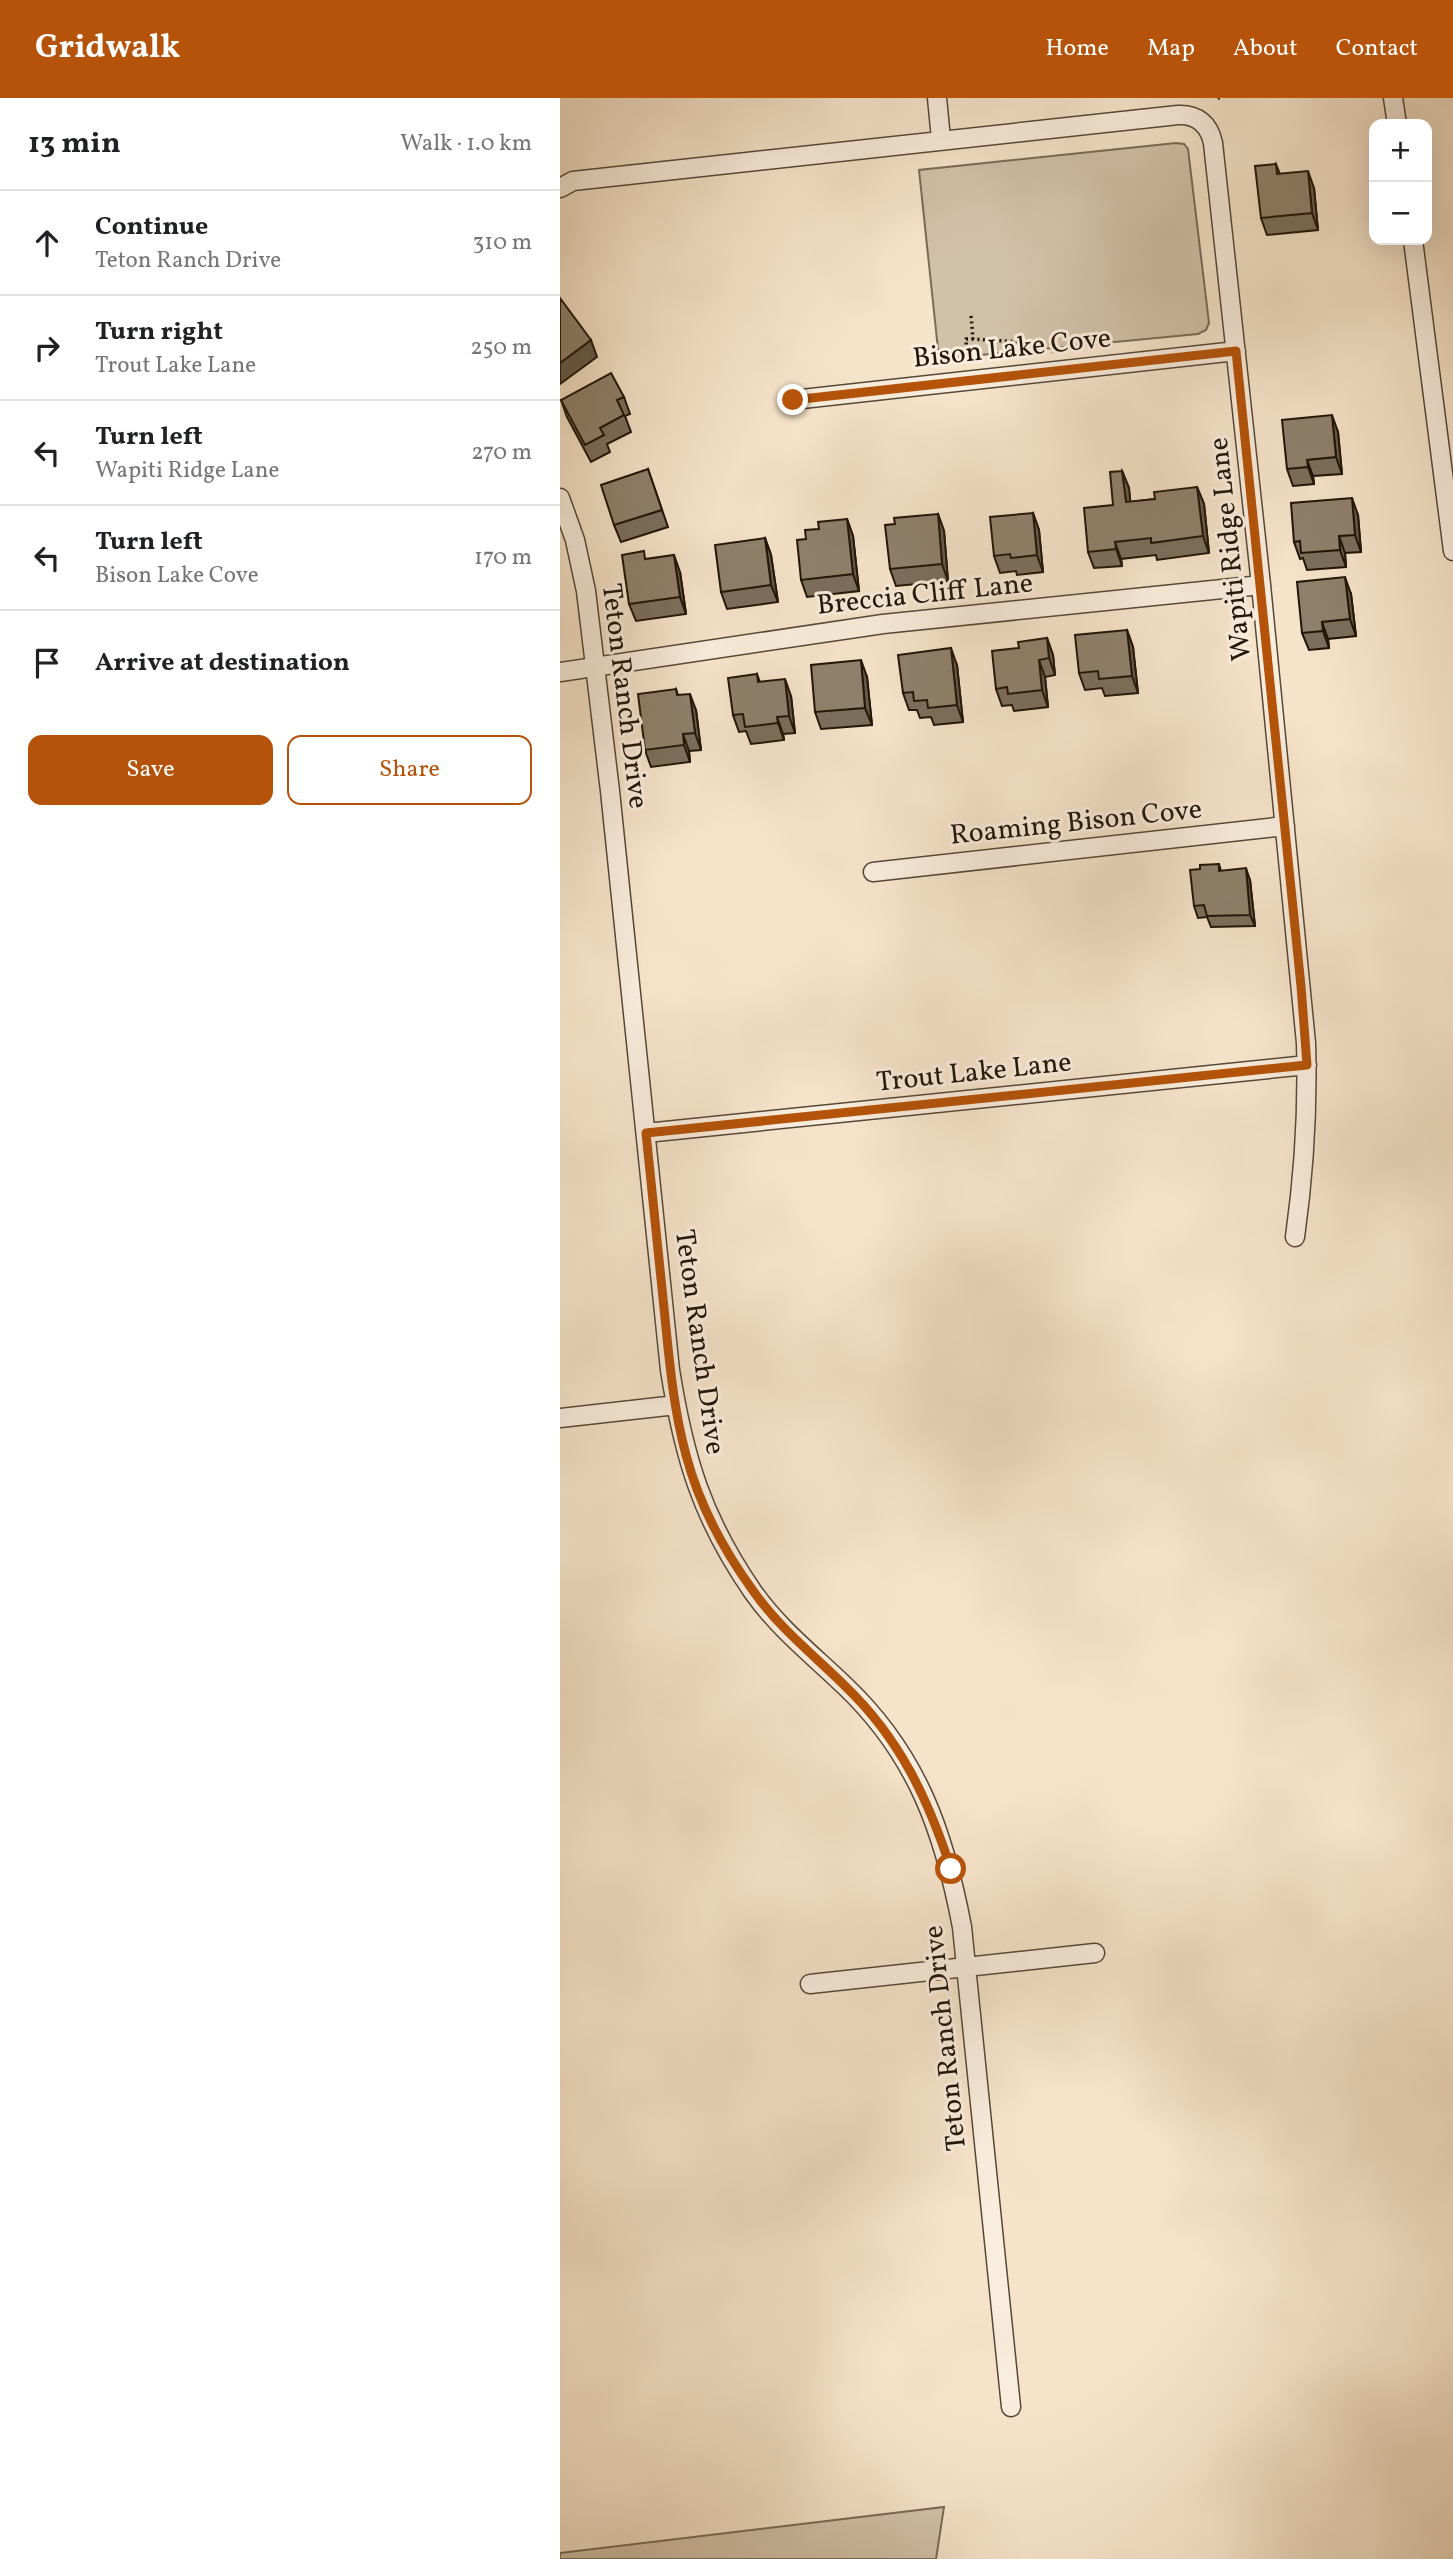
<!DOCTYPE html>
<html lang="en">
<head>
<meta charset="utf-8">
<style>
  :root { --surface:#fff; --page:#f2f2f2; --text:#202124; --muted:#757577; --line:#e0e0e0; --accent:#b45309 }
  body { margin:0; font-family:Vollkorn,serif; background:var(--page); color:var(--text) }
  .controls { position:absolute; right:21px; top:21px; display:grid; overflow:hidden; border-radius:14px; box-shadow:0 7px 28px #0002 }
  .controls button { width:63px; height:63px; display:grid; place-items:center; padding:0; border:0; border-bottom:2px solid var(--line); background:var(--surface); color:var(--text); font:35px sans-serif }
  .stop { position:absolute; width:21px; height:21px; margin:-16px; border:5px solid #b45309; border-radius:50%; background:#fff }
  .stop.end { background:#b45309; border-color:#fff; box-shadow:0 2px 7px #0008 }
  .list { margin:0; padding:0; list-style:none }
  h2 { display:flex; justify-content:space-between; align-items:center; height:91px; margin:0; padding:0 28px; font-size:30px }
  h2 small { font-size:23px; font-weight:400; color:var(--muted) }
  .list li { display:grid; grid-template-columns:46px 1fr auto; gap:21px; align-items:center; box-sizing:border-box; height:105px; padding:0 28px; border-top:2px solid var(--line) }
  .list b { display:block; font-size:26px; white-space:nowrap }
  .list p { margin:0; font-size:23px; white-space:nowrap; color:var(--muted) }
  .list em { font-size:23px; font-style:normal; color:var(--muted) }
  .actions { display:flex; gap:14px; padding:21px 28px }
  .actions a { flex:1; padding:16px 0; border:2px solid var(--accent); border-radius:14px; text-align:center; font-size:24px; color:var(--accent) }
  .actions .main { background:var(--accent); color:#fff }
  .icon { flex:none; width:38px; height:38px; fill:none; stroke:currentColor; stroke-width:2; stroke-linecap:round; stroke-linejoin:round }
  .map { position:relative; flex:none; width:893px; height:2461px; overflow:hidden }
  header { display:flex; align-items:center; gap:42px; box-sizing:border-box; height:98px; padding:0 35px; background:var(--accent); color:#fff }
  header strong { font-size:33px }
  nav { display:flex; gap:38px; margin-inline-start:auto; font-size:24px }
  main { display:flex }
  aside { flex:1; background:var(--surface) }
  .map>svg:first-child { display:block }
  .green { fill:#d2c1a9; stroke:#796b58; stroke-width:2 }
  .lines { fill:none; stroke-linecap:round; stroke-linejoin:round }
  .minor-casing { stroke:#564938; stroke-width:21 }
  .path { stroke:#201507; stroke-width:3.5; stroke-dasharray:2 3.5; stroke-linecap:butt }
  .minor { stroke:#f9eddd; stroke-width:18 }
  .wall { fill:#7b6f5d; stroke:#201507; stroke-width:2 }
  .shaded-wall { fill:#645a4c; stroke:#201507; stroke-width:2 }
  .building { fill:#8f816c; stroke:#201507; stroke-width:2 }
  .route { stroke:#b45309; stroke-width:9 }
  .labels { text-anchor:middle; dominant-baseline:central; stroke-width:6; stroke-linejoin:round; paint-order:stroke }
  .street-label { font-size:28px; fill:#201507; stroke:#f9eddd }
</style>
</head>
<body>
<header>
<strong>Gridwalk</strong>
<nav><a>Home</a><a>Map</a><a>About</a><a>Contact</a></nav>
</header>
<main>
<aside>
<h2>13 min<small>Walk · 1.0 km</small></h2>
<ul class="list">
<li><svg class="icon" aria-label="ahead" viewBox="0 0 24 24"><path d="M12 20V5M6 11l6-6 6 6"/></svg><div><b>Continue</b><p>Teton Ranch Drive</p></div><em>310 m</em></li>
<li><svg class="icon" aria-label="right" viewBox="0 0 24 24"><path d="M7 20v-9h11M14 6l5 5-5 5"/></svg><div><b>Turn right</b><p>Trout Lake Lane</p></div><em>250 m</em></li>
<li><svg class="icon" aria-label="left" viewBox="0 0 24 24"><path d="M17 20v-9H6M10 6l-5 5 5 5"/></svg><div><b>Turn left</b><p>Wapiti Ridge Lane</p></div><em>270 m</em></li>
<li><svg class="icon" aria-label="left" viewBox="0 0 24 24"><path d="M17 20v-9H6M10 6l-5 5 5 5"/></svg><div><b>Turn left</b><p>Bison Lake Cove</p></div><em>170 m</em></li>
<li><svg class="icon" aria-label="arrive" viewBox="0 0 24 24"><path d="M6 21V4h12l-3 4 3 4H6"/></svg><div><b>Arrive at destination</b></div></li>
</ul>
<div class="actions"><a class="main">Save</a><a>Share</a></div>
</aside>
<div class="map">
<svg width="893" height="2461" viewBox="0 0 893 2461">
  <rect width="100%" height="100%" fill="#f6e4ca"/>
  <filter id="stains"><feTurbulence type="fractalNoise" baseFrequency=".00286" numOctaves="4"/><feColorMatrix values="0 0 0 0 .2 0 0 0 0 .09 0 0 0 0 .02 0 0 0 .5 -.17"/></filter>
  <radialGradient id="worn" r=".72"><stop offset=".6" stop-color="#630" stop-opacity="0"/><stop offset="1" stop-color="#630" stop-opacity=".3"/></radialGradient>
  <path class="green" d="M 616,45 L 624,46 L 628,51 L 649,225 L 646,232 L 638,236 L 379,261 L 359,72 Z
    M 384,2409 L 376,2461 L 0,2461 L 0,2455 Z"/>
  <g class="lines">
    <defs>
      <path id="minor" d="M 377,0 L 381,41
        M 833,0 L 837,26
        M 0,90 L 13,83 L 618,17 C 637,16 649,26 653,45 L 701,487 L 746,945 C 748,1010 744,1075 735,1139
        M 853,142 L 893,453
        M 233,302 L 676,253
        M 0,400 L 15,442 L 26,493 L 50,693 L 110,1272 C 124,1360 142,1420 193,1494 C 219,1531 254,1558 286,1589 C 357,1657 384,1734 402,1829 L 451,2309
        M 0,574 L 323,526 L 701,487
        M 313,774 L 725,728
        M 86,1035 L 747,967
        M 0,1320 L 116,1307
        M 250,1886 L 535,1855"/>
    </defs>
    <use href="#minor" class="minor-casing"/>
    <path class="path" d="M 658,1 L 659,0
      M 411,218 L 413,241 L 491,246 L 492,255
      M 407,263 L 406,241 L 413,241"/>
    <use href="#minor" class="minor"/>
  </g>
  <path class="wall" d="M 716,66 L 720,76 L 754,90 L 758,132 L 707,137 L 701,120 Z
    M 64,299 L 70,316 L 65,318 L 71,334 L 47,346 L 50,354 L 31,364 L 7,319 L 1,302 Z
    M 778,334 L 782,376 L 753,378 L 754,386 L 733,388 L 727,371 Z
    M 88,371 L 108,429 L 61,444 L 54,427 Z
    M 562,373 L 569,390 L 570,404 L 595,401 L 637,389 L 644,406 L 649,455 L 597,462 L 596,457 L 561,461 L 562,468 L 534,470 L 528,454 L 553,407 Z
    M 473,415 L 479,432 L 483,474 L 457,477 L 456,473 L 440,475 L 434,458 Z
    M 378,416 L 384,433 L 388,483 L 336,488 L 330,471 Z
    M 798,417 L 801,454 L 785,455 L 786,469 L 747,472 L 743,460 L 740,461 L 734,444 Z
    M 287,421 L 293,438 L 299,493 L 247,499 L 241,482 L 246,441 L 259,431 Z
    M 205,440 L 211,457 L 218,504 L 167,511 L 161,494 Z
    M 87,461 L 120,474 L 126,516 L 76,523 L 69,506 Z
    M 791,496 L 796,538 L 768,541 L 769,550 L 749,552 L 742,535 Z
    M 567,532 L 573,549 L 578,595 L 545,598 L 542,590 L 525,592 L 519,575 Z
    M 487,540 L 493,557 L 495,577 L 485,579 L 488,609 L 454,613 L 452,607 L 442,608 L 436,591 L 459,550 Z
    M 397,567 L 403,624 L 374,627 L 371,619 L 360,620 L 357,612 L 349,612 L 343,595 Z
    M 197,576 L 200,584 L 231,598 L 235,635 L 223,636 L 224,642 L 191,646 L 186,633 L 179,634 L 173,617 Z
    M 307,579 L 312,627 L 261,631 L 255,614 Z
    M 116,591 L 118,597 L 136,612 L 141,652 L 129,653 L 130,664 L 91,669 L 85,652 Z
    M 659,766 L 661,773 L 690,782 L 695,828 L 651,829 L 647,819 L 638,820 L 634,808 L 640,771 Z"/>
  <path class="shaded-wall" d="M 748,73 L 754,90 L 758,132 L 752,115 Z
    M 31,242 L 37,259 L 0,286 L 0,265 Z
    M 772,317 L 778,334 L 782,376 L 776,359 Z
    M 747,362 L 753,378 L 754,386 L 748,369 Z
    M 562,373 L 569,390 L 572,421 L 566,404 Z
    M 637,389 L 644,406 L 649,455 L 643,438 Z
    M 792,400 L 798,417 L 801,454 L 795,437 Z
    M 473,415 L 479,432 L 483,474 L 477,457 Z
    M 378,416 L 384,433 L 388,483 L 382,466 Z
    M 287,421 L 293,438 L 299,493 L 293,476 Z
    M 779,438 L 785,455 L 786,469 L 780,452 Z
    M 205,440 L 211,457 L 218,504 L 211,487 Z
    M 555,444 L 561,461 L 562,468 L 556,451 Z
    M 114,457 L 120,474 L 126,516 L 120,499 Z
    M 785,479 L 791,496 L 796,538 L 790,521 Z
    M 762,524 L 768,541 L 769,550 L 763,533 Z
    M 567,532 L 573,549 L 578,595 L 572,578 Z
    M 487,540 L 493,557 L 495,577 L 489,560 Z
    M 391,550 L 397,567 L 403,624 L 397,607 Z
    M 301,562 L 307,579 L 312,627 L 305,610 Z
    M 479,562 L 485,579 L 488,609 L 482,592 Z
    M 225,581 L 231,598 L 235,635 L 229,618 Z
    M 130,596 L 136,612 L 141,652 L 135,635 Z
    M 217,619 L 223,636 L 224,642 L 218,625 Z
    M 123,636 L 129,653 L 130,664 L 124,647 Z
    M 686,770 L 690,782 L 695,828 L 690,817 Z"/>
  <path class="building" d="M 716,66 L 717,76 L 748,73 L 752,115 L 701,120 L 695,68 Z
    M 0,200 L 31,242 L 0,265 Z
    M 51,275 L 64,299 L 57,302 L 64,317 L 40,330 L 44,337 L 25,347 L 1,302 Z
    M 772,317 L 776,359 L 747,362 L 748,369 L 727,371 L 722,322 Z
    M 88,371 L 102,412 L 54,427 L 41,387 Z
    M 562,373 L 566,404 L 595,401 L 594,394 L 637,389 L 643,438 L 591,445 L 591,440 L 555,444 L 556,451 L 528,454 L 524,410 L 553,407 L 550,374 Z
    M 792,400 L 795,437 L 779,438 L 780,452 L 741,455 L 740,443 L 734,444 L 731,405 Z
    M 473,415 L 477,457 L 451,460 L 450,456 L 434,458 L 430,419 Z
    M 378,416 L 382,466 L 330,471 L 325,427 L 335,426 L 334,420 Z
    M 287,421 L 293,476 L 241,482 L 237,442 L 246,441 L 245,432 L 259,431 L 258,424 Z
    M 205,440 L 211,487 L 161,494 L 155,447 Z
    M 84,453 L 85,461 L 114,457 L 120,499 L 69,506 L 62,457 Z
    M 785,479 L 790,521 L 762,524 L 763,533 L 742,535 L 737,484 Z
    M 567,532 L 572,578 L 539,581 L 538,573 L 519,575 L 515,537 Z
    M 487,540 L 489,560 L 479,562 L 482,592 L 448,596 L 447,589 L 436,591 L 432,553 L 459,550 L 458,544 Z
    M 391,550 L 397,607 L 368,610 L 367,602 L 354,603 L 353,594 L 343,595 L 338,557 Z
    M 301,562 L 305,610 L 255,614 L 251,567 Z
    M 197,576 L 198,584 L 225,581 L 229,618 L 217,619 L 218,625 L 185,629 L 183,616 L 173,617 L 168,580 Z
    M 116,591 L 117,597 L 130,596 L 135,635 L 123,636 L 124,647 L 85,652 L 78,596 Z
    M 659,766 L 659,773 L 686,770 L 690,817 L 647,818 L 644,807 L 634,808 L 630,772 L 640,771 L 640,767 Z"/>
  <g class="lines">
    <path class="route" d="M 233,302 L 676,253 L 741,888 L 747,967 L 86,1035 C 92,1094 98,1152 104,1210 C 109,1259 113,1309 126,1357 C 139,1406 164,1453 194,1494 C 220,1531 255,1558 286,1589 C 340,1641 368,1701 391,1771"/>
  </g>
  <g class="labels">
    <g class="street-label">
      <text transform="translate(452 251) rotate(-6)">Bison Lake Cove</text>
      <text transform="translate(671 451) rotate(-96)">Wapiti Ridge Lane</text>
      <text transform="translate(365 497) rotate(-6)">Breccia Cliff Lane</text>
      <text transform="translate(64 598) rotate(83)">Teton Ranch Drive</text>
      <text transform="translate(516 725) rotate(-6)">Roaming Bison Cove</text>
      <text transform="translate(414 975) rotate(-6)">Trout Lake Lane</text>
      <text transform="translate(139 1244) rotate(82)">Teton Ranch Drive</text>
      <text transform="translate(386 1940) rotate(-96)">Teton Ranch Drive</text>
    </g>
  </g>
  <rect width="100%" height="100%" filter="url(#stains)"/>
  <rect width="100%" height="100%" fill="url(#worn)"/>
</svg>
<div class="controls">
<button>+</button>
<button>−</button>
</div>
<div class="stop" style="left:391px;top:1771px"></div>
<div class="stop end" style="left:233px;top:302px"></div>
</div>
</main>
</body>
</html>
